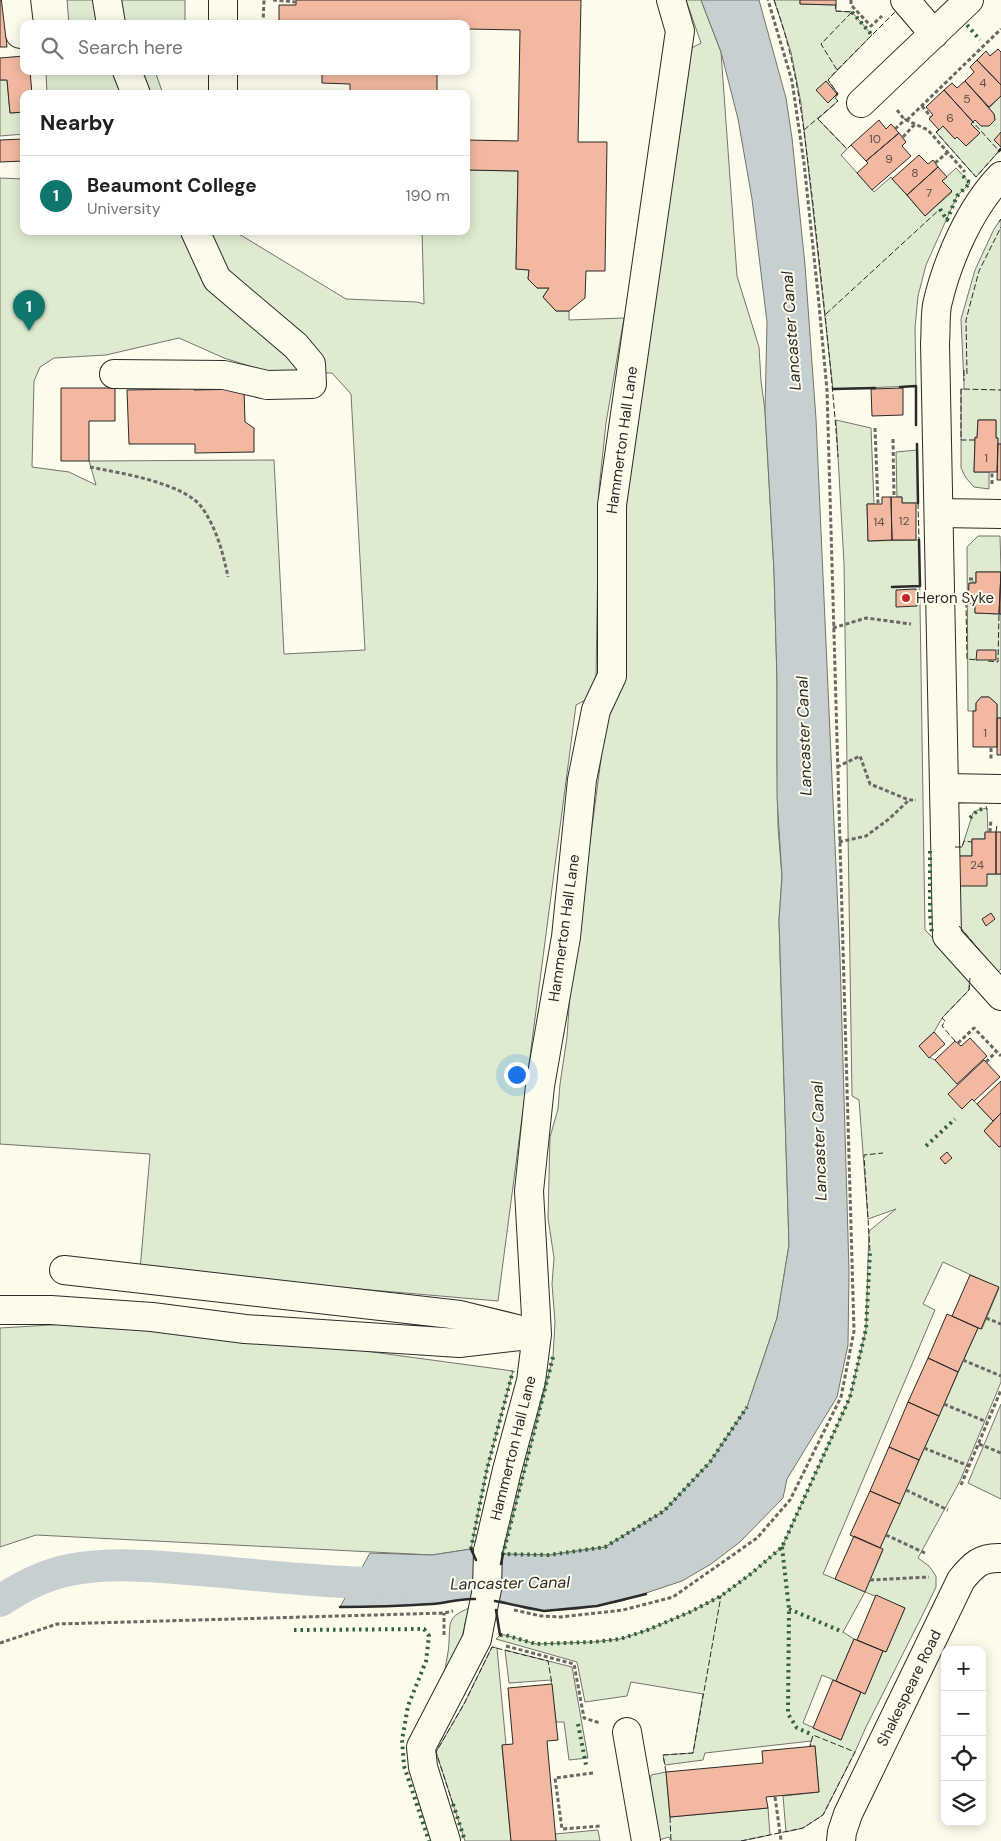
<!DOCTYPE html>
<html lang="en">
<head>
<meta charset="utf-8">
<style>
  :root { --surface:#fff; --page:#f6f6f6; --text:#202124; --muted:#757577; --line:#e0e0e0; --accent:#0f766e }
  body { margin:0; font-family:"DM Sans",sans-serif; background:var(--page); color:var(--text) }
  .controls { position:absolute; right:15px; bottom:15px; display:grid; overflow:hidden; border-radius:10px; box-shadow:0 2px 12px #0003 }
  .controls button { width:45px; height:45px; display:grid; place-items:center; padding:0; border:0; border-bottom:1px solid var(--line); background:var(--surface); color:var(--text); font:25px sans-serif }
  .you { position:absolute; left:516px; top:1074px; width:18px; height:18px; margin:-12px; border:4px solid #fff; border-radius:50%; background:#1a73e8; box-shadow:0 0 0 8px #1a73e833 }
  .badge { display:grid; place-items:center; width:32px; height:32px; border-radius:50%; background:var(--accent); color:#fff; font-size:16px; font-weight:700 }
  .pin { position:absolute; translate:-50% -41px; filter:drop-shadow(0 1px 2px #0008) }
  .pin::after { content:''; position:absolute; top:26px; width:18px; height:15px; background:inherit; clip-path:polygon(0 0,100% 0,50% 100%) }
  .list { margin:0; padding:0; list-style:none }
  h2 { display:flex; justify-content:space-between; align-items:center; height:65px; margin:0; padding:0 20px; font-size:21px }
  h2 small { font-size:16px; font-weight:400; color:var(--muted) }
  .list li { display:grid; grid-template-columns:32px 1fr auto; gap:15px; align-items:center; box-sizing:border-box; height:80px; padding:0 20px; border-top:1px solid var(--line) }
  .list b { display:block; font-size:19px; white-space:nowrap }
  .list p { margin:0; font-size:16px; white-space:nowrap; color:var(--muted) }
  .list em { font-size:16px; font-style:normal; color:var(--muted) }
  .icon { flex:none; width:28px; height:28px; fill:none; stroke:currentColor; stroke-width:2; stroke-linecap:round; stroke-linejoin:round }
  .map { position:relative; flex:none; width:1001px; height:1841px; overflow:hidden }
  .search { position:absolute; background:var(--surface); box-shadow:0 2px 12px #0003; left:20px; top:20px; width:450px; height:55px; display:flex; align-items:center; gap:12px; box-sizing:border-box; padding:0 18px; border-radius:10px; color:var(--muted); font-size:19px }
  .panel { position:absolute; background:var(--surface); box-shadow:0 2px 12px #0003; left:20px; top:90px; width:450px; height:145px; border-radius:10px }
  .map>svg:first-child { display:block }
  .green { fill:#deebd1; stroke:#74746e; fill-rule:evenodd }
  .water { fill:#c7d0d0; stroke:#74746e }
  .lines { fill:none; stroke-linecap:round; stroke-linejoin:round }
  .canal { stroke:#c7d0d0; stroke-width:32 }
  .building { fill:#f2b8a0; stroke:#2b2b2b }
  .minor-casing { stroke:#2b2b2b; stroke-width:30 }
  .path { stroke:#6a6964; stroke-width:3; stroke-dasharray:4 2.5; stroke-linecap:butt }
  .minor { stroke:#fdfbea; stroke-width:28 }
  .minor-bridge-casing { stroke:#2b2b2b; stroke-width:30; stroke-linecap:butt }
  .minor-bridge { stroke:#fdfbea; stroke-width:28 }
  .hedge { stroke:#34623c; stroke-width:4; stroke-dasharray:2.5 4; stroke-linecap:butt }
  .fence { stroke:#2b2b2b; stroke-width:1; stroke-dasharray:6 2.5; stroke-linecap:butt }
  .wall { stroke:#2b2b2b; stroke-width:2.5 }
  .poi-dot { fill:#c62828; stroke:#fdfbea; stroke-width:2 }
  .labels { text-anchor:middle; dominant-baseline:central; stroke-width:4; stroke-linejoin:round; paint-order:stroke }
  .number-label { font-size:12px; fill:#5d4e48 }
  .street-label { font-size:15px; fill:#2b2b2b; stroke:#fdfbea }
  .poi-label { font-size:15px; fill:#2b2b2b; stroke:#fdfbea; text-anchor:start }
  .water-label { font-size:16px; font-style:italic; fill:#2b2b2b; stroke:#fdfbea }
</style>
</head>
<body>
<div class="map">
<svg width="1001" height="1841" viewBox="0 0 1001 1841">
  <rect width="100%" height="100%" fill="#fdfbea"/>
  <path class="green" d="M 67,0 L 185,0 L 185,24 L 69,24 Z
    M 686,0 L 701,0 L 721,52 L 737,276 L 759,347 L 761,381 L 765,411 L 774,571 L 777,681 L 777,759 L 778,827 L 782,877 L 779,920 L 789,1245 L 777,1318 L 747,1407 L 710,1462 L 664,1511 L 605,1547 L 549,1555 L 503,1554 L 553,1357 L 555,1322 L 552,1284 L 554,1258 L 548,1218 L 550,1137 L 558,1109 L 560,1084 L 567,1037 L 570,993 L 601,759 L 602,726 L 620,692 L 626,674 L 624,654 L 624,533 L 626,505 L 641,380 L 683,112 L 690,49 L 701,43 Z
    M 774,0 L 800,0 L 800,4 L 836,5 L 836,11 L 852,12 L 872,35 L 828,80 L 838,94 L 835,98 L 838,101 L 818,119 L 847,149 L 841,155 L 874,192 L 891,177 L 925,216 L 952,192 L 942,181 L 956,168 L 970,183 L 957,196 L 926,265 L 918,296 L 915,328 L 916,386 L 833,389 L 801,103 L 791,52 Z
    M 46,71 L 155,71 L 163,94 L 47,94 Z
    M 0,80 L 7,80 L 10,113 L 24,112 L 24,134 L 0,136 Z
    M 1001,96 L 1001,149 L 976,177 L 936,132 L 943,126 L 955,139 L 957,137 L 966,146 L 980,133 L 971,124 L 975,120 L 995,120 L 994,114 L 989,108 Z
    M 466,170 L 518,171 L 516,269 L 529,270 L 528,279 L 537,288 L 549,288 L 543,297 L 556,311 L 569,311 L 569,320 L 624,318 L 606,423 L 599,489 L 596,678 L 591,697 L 576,705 L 498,1301 L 140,1270 L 150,1154 L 0,1144 L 0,178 L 24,179 L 24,231 L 234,231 L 346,299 L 417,302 L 424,304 L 422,231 L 466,231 ZM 179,338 L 224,358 L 272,373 L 332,373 L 351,394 L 365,650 L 284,654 L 274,460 L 89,461 L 96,485 L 69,472 L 32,467 L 34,381 L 40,367 L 54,358 L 106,355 Z
    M 1001,219 L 1001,444 L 998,444 L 998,438 L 996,438 L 996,420 L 978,420 L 977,438 L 975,438 L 975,440 L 974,472 L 989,472 L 989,489 L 974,487 L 966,478 L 961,468 L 961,389 L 964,389 L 964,384 L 961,319 L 975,270 L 994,229 Z
    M 836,420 L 871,428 L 874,504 L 867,504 L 868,541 L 919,540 L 925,930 L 970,976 L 969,990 L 942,1018 L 934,1032 L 919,1046 L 929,1057 L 935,1060 L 993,1121 L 984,1131 L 999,1147 L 1001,1146 L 1001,1382 L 960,1481 L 918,1558 L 929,1566 L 936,1576 L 936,1587 L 923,1614 L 866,1727 L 855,1752 L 823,1815 L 803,1828 L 786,1832 L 783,1796 L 819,1792 L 815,1746 L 810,1746 L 811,1741 L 705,1753 L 703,1760 L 665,1765 L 663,1755 L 693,1753 L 703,1694 L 631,1682 L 627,1696 L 585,1702 L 577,1662 L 496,1639 L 500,1635 L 505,1635 L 536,1644 L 593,1642 L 620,1639 L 645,1631 L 690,1612 L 721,1596 L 752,1573 L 782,1547 L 850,1397 L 866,1329 L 869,1231 L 896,1209 L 868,1219 L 859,1100 L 852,1096 L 844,564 ZM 943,1262 L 999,1288 L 982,1329 L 978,1328 L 880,1548 L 883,1550 L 865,1591 L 823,1574 L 935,1310 L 923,1304 ZM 865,1592 L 905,1608 L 886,1652 L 883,1651 L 865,1694 L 861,1692 L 841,1740 L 803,1723 L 822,1675 L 836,1681 L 854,1639 L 843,1632 Z
    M 917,450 L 918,503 L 902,503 L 902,497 L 897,497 L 896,452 Z
    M 978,536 L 1000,536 L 1001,572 L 976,572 L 976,583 L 969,583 L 968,603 L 975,604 L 975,613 L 1001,614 L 1001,718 L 997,718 L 997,704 L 989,697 L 981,697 L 976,703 L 976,711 L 968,711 L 967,547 Z
    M 987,808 L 988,832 L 985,833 L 985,839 L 972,839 L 972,856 L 957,856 L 987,874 L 1001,874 L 1001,969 L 998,972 L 958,925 L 955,847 L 962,847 L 973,813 L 978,810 Z
    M 135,1320 L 513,1371 L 487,1469 L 471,1549 L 432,1555 L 36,1535 L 0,1547 L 0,1328 Z
    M 1001,1404 L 1001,1499 L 968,1483 Z
    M 469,1608 L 461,1641 L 448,1669 L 445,1670 C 446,1661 449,1651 449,1642 C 450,1621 448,1617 469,1608 Z
    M 492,1647 L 497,1648 L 506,1745 L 502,1745 L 511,1841 L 465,1841 L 436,1752 L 464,1704 Z
    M 505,1650 L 572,1667 L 588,1758 L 569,1760 L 564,1722 L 556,1722 L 551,1680 L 509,1683 Z
    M 666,1772 L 670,1817 L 768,1808 L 770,1835 L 741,1841 L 671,1841 L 669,1837 L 659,1840 L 650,1786 L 651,1775 Z
    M 598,1830 L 600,1841 L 556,1841 L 555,1834 Z"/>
  <path class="water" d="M 701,0 L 759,0 L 786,98 L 792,138 L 805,265 L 816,419 L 840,957 L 849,1272 L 848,1345 L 837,1397 L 787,1479 L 783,1498 L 740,1542 L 711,1564 L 682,1581 L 622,1601 L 579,1609 L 544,1611 L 527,1609 L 502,1601 L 466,1599 L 442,1603 L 392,1606 L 340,1607 L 370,1553 L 432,1555 L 471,1549 L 503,1554 L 549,1555 L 605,1547 L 664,1511 L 710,1462 L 747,1407 L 777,1318 L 789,1245 L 779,920 L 782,877 L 777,797 L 777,681 L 774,571 L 765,411 L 767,322 L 752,199 L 738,119 L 721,52 Z"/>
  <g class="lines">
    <path class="canal" d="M 0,1601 C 21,1587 44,1575 69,1570 C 117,1561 164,1567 212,1571 C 274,1577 335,1583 397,1584"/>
  </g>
  <path class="building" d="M 0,0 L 3,0 L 7,47 L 0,47 Z
    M 296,0 L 581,0 L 578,142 L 607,142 L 605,271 L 586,271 L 585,298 L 569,311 L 556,311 L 543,297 L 549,288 L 537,288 L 528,279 L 529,270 L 516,269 L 518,171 L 466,170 L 466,140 L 518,141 L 520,30 L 466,29 L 466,24 L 279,24 L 279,5 L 296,5 Z
    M 800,0 L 836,0 L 836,5 L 800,4 Z
    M 998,49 L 1001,52 L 1001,85 L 977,60 L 986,51 L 990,56 Z
    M 24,56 L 24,71 L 30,71 L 32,94 L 24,94 L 24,112 L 10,113 L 7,80 L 0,80 L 0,58 Z
    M 977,60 L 1001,85 L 1001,96 L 989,107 L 965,81 L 974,72 L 970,67 Z
    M 322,71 L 437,71 L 437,94 L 350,94 L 350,84 L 322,83 Z
    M 826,81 L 837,94 L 828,103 L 816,90 Z
    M 965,81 L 994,114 L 995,120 L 989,126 L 981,126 L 975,120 L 973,122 L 944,90 L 952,83 L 957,88 Z
    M 944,90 L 973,122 L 971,124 L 980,133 L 966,146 L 957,137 L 955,139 L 943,126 L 939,130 L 929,119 L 933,115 L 926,107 Z
    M 879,120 L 886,129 L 891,124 L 899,133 L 866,161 L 851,145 Z
    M 1001,132 L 1001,147 L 994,140 Z
    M 899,133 L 906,142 L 902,146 L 911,156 L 872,190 L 857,173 L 868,163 L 866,161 Z
    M 24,139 L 24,161 L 0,162 L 0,140 Z
    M 919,155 L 928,164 L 933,160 L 938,167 L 907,195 L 892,179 Z
    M 938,167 L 947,177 L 942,181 L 952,191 L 925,216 L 907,195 Z
    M 183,386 L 191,386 L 194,390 L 244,389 L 245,422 L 254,428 L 254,452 L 195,453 L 195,444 L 129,444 L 127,390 L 180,389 Z
    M 61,388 L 115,388 L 115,421 L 89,421 L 89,461 L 61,461 Z
    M 903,388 L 903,415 L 872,416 L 871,389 Z
    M 978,420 L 996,420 L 996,438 L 998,438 L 997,472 L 974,472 L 975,440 L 975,437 L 977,438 Z
    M 998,444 L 1001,444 L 1001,480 L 997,480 Z
    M 882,497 L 891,497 L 892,540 L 868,541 L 867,504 L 882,504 Z
    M 891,497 L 902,497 L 902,503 L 916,503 L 916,540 L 892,540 Z
    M 976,572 L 1001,572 L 999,614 L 975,613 L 975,604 L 968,603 L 969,583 L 976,583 Z
    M 1001,572 L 1001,614 L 999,614 Z
    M 916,589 L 917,606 L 896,607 L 896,590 Z
    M 977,650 L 996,650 L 996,660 L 976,660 Z
    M 981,697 L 989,697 L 997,704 L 997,747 L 973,747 L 973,711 L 976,711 L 976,703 Z
    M 997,718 L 1001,718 L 1001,755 L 997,755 Z
    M 985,832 L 996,832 L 996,874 L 987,874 L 987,886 L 957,886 L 957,856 L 972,856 L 972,839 L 985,839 Z
    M 996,832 L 1001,832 L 1001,874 L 996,874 Z
    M 991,913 L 995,919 L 986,926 L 982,919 Z
    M 934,1032 L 945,1044 L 929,1058 L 919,1046 Z
    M 970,1038 L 987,1056 L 957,1084 L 935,1060 L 955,1041 L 961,1046 Z
    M 984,1060 L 1000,1077 L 974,1101 L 972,1099 L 962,1109 L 948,1094 Z
    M 1001,1081 L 1001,1113 L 993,1121 L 977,1104 Z
    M 1001,1113 L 1001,1146 L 999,1147 L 984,1131 Z
    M 947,1152 L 952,1158 L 945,1164 L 940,1158 Z
    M 970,1275 L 999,1287 L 981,1329 L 952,1316 Z
    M 947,1314 L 978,1328 L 958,1372 L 928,1358 Z
    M 928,1358 L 958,1372 L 939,1416 L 908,1402 Z
    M 908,1402 L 939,1416 L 919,1460 L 889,1447 Z
    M 889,1447 L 919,1460 L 900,1504 L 870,1491 Z
    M 870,1491 L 900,1504 L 880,1548 L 850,1535 Z
    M 854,1536 L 883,1549 L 865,1592 L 835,1579 Z
    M 876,1595 L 905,1608 L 886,1652 L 857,1640 Z
    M 854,1639 L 883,1651 L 865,1694 L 836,1681 Z
    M 833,1680 L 861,1692 L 841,1740 L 813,1728 Z
    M 552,1684 L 558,1740 L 547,1741 L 556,1841 L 511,1841 L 502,1745 L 513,1744 L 508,1688 Z
    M 815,1746 L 819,1792 L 766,1797 L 768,1808 L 670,1817 L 666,1772 L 763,1763 L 762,1751 Z"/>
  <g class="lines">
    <defs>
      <path id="minor" d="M 16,0 L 20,34
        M 107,0 L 111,24
        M 905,0 L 934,34
        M 223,24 L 223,0
        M 127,71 L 136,94
        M 223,94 L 223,71
        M 861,103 L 969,0
        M 1001,176 C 970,208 947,261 937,305 C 935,317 936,331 935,343 L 947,936 L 1001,996
        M 114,374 L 224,375 L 267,385 L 312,384 L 311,364 L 296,346 L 217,279 L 195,231
        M 940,513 L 1001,514
        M 945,788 L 1001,789
        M 64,1270 L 460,1315 L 521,1330
        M 0,1310 L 51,1310 L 152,1317 L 245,1329 L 459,1343 L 537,1334
        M 488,1551 L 507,1470 L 531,1381 L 537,1334 L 529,1191 L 540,1086 L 566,937 L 582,780 L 596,710 L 612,676 L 612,505 L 680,31 L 671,0
        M 627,1732 L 646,1841
        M 446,1841 L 423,1767 L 421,1747 L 477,1639 L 479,1628
        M 841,1841 L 842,1832 L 848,1814 L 961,1580 C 973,1565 981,1557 1001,1558"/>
    </defs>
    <use href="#minor" class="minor-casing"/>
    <path class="path" d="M 273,0 L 296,2
      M 851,0 L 851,5 L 871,26 L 882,16
      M 263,24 L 264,0
      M 922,106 L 931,117
      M 897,110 L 904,119 L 928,130 L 965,172
      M 907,120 L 1001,29
      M 895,129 L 906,119
      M 903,137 L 915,124
      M 935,163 L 948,152
      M 875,428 L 878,504
      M 893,439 L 894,497
      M 90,467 C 120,473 186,483 203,509 C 217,530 223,553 228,577
      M 992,484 L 992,472
      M 969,579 L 973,579 L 973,583
      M 833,628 L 866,618 L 911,624
      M 991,748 L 991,759
      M 837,767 L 860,756 L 870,784 L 909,800 L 916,800
      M 990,832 L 991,819
      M 839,842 L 866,836 L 889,819 L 909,800
      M 958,1043 L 974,1028 L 1001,1056
      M 986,1062 L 997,1051
      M 986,1318 L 1001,1324
      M 963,1360 L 1001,1376
      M 944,1404 L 987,1422
      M 979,1444 L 1001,1453
      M 924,1448 L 969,1466
      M 961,1485 L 1001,1390
      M 906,1490 L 948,1510
      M 886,1535 L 925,1553
      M 870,1580 L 929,1577
      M 514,1610 L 541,1616 L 561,1617 L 623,1610 L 673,1597 L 757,1538 L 790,1500 L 841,1397 L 854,1331 L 827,390 L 818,294 L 804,163 L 792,81 L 768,0
      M 444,1635 L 444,1613
      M 0,1643 L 57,1624 L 444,1613 L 453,1611
      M 506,1646 L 574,1664 L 584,1718 L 600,1723
      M 593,1773 L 555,1778 L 562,1829 L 601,1826
      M 775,1797 L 781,1840"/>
    <use href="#minor" class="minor"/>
    <defs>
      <path id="minor-bridge" d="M 479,1628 L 487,1589 L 488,1551"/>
    </defs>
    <use href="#minor-bridge" class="minor-bridge-casing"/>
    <use href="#minor-bridge" class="minor-bridge"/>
    <path class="hedge" d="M 852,12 L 872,35
      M 967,25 L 980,40
      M 940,209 L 947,220 L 957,196 L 970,183 L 960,173
      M 970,818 L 978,810 L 987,808
      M 930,851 L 930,914 L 932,934
      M 926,1146 L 955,1119
      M 553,1357 L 503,1554 L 549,1555 L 605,1547 L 664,1511 L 710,1462 L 747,1407
      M 782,1547 L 789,1609 L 788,1714 L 797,1728 L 813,1735
      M 471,1549 L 487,1469 L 513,1371
      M 789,1609 L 843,1632
      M 294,1630 L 424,1629 L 429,1636 L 426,1661 L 408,1706 L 402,1740 L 404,1766 L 429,1841
      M 500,1635 L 505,1635 L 536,1644 L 593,1642 L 620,1639 L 645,1631 L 690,1612 L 721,1596 L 752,1573 L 782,1547 L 850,1397 L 866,1329 L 870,1251
      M 578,1724 L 586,1765
      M 453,1804 L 465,1841"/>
    <path class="fence" d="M 774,0 C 799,69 804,132 813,204 C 822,288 832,372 838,457
      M 837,70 L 896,11
      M 818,119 L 847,149 L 851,145
      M 804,130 L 838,101 L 835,98 L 838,94 L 828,80 L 837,70 L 821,44 L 852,12 L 835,11 L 836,5
      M 939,130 L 936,132 L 976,177 L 999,151 L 973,122
      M 999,222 L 1001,219
      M 826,314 L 940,209
      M 964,370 L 964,381
      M 967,374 L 966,320 L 979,271 L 1001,227
      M 975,440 L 961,440 L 961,389 L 1001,390
      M 918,503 L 919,540
      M 968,603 L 966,604 L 967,659 L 978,660
      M 988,661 L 998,662 L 999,614
      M 996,832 L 997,825
      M 955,847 L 962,847 L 964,841 L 972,842
      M 959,926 L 980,951
      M 955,1041 L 942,1026 L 945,1021 L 942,1018 L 969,990 L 970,978
      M 870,1251 L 864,1155 L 883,1153
      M 666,1772 L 663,1755 L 693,1753 L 721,1596
      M 453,1804 L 436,1752 L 464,1704 L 492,1647 L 548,1661 L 552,1684
      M 670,1817 L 671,1841
      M 741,1841 L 803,1828 L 823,1815 L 855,1752 L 813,1735 L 810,1746"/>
    <path class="wall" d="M 999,151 L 1001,149
      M 900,387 L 916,386 L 916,425
      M 833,389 L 875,388
      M 917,444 L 918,503
      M 892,587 L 920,586 L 919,540
      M 471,1549 L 476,1560
      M 501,1564 L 503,1554
      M 495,1601 L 544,1611 L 597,1606 L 646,1594
      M 340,1607 C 371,1607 402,1606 432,1604 C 447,1603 460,1598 475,1599
      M 496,1610 L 500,1635"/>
  </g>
  <circle class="poi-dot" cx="906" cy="598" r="5"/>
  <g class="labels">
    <g class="number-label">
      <text x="983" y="83">4</text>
      <text x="967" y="99">5</text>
      <text x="950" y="118">6</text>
      <text x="875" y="139">10</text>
      <text x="889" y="159">9</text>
      <text x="915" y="173">8</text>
      <text x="929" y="193">7</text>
      <text x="986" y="458">1</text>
      <text x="904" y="521">12</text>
      <text x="879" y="522">14</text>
      <text x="985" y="733">1</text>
      <text x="977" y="865">24</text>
    </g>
    <g class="street-label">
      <text transform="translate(622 440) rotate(-82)">Hammerton Hall Lane</text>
      <text transform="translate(564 928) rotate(-82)">Hammerton Hall Lane</text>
      <text transform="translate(513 1448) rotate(-76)">Hammerton Hall Lane</text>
      <text transform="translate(909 1688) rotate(-64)">Shakespeare Road</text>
    </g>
    <g class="poi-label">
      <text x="916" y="598">Heron Syke</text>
    </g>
    <g class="water-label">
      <text transform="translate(791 331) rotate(-94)">Lancaster Canal</text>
      <text transform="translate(804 736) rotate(-92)">Lancaster Canal</text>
      <text transform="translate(819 1141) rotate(-92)">Lancaster Canal</text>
      <text transform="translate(510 1583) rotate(-1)">Lancaster Canal</text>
    </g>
  </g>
</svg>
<div class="controls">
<button>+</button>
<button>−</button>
<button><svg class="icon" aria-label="locate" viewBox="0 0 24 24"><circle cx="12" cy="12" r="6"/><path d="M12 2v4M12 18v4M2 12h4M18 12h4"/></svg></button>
<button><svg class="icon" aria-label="layers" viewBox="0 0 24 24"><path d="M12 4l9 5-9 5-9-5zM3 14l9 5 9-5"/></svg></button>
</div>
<div class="you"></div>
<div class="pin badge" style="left:29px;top:331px">1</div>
<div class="search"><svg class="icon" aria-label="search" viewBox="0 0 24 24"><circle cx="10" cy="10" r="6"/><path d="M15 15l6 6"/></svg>Search here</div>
<section class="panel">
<h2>Nearby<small></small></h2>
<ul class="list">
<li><span class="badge">1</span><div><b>Beaumont College</b><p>University</p></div><em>190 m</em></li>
</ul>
</section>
</div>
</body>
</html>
